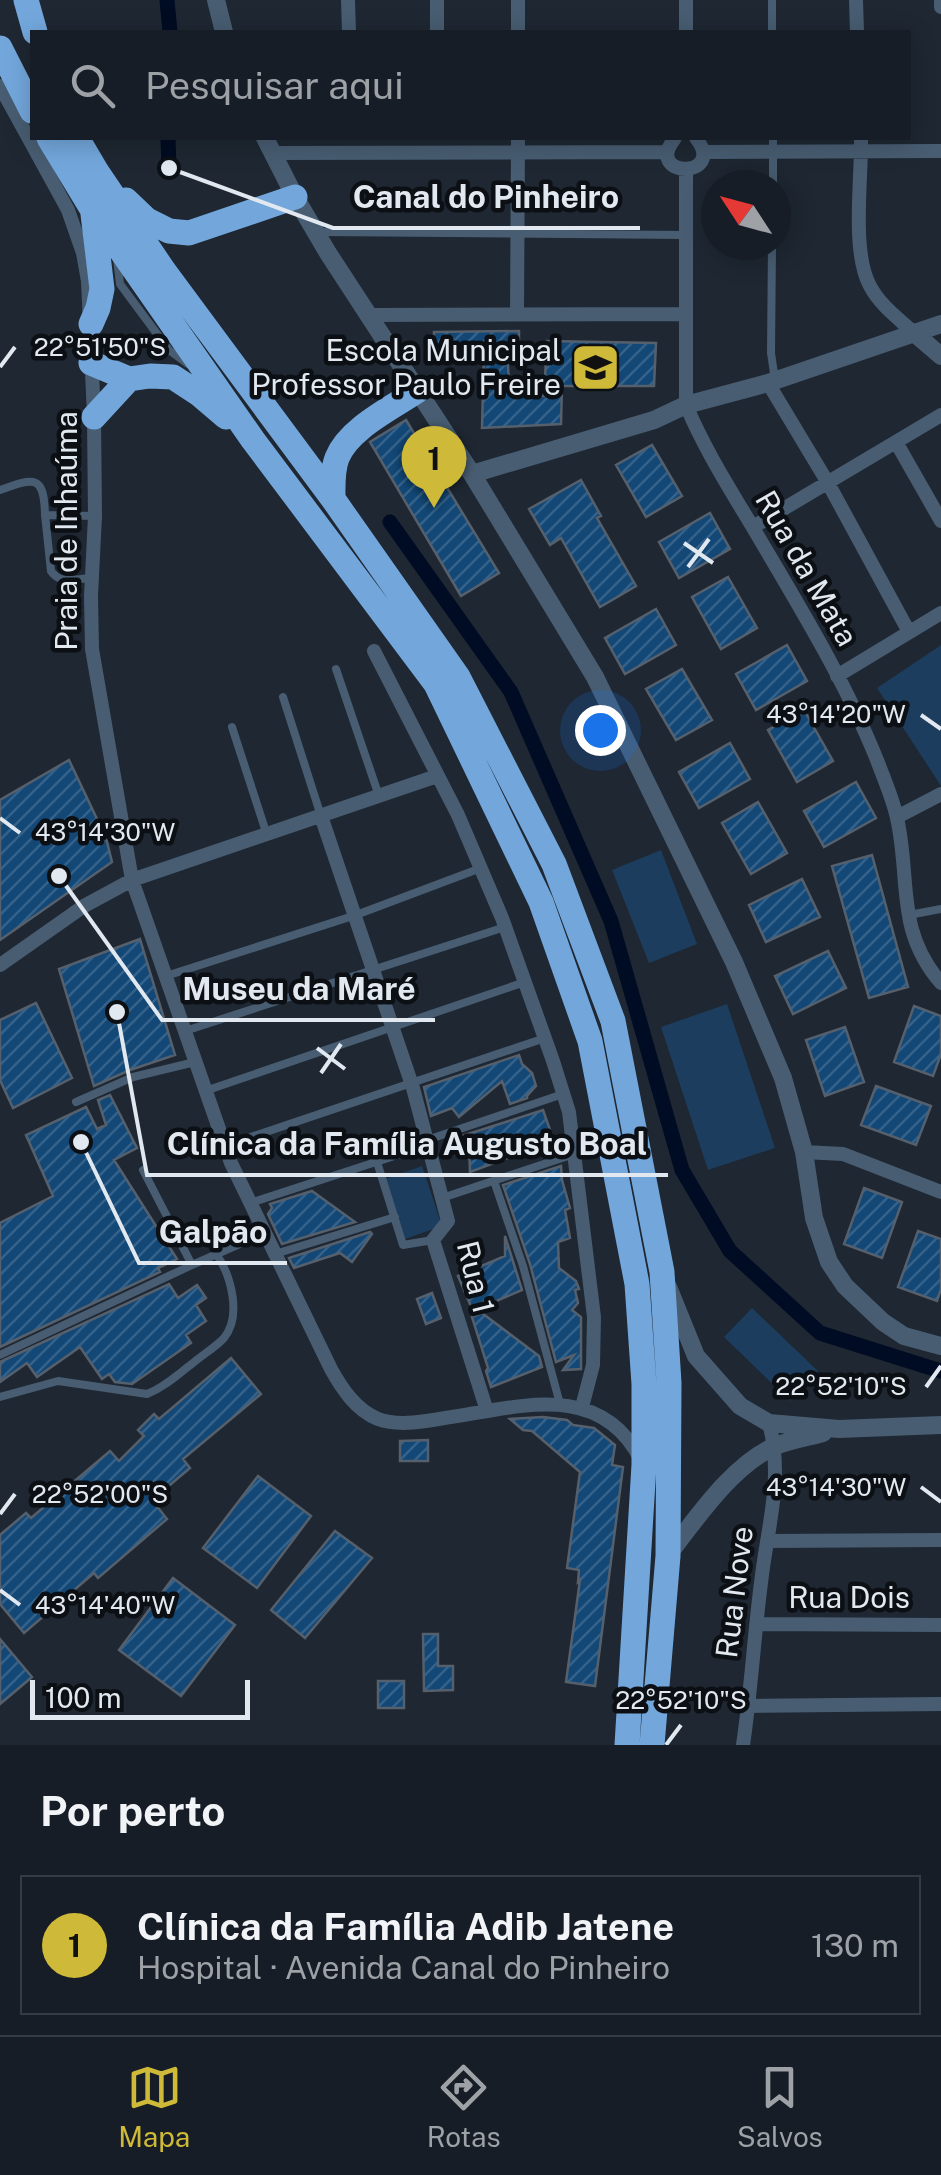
<!DOCTYPE html>
<html lang="pt">
<head>
<meta charset="utf-8">
<style>
  :root { --surface:#161d26; --page:#1f262e; --text:#f1f3f6; --muted:#9ea2a7; --line:#353b43; --accent:#ceb938 }
  body { margin:0; font-family:"Public Sans",sans-serif; background:var(--page); color:var(--text) }
  .compass { position:absolute; left:701px; top:170px; width:90px; height:90px; border-radius:50%; background:var(--surface); box-shadow:0 5px 25px #0003; rotate:306deg }
  .scale { position:absolute; left:30px; bottom:25px; width:220px; box-sizing:border-box; padding-left:10px; border:5px solid #e1e8ef; border-top:0; font-size:28px; line-height:35px; white-space:nowrap; color:#e1e8ef; -webkit-text-stroke:8px #0c1014; paint-order:stroke }
  .you { position:absolute; left:600px; top:730px; width:35px; height:35px; margin:-25px; border:8px solid #fff; border-radius:50%; background:#1a73e8; box-shadow:0 0 0 15px #1a73e833 }
  .badge { display:grid; place-items:center; width:65px; height:65px; border-radius:50%; background:var(--accent); color:#111; font-size:32px; font-weight:700 }
  .pin { position:absolute; translate:-50% -82px; filter:drop-shadow(0 2px 5px #0008) }
  .pin::after { content:''; position:absolute; top:52px; width:35px; height:30px; background:inherit; clip-path:polygon(0 0,100% 0,50% 100%) }
  .list { margin:0; padding:0; list-style:none }
  h2 { display:flex; justify-content:space-between; align-items:center; height:130px; margin:0; padding:0 40px; font-size:42px }
  h2 small { font-size:32px; font-weight:400; color:var(--muted) }
  .list li { display:grid; grid-template-columns:65px 1fr auto; gap:30px; align-items:center; box-sizing:border-box; height:140px; margin:0 20px 20px; padding:0 20px; border:2px solid var(--line); border-radius:0px }
  .list b { display:block; font-size:38px; white-space:nowrap }
  .list p { margin:0; font-size:32px; white-space:nowrap; color:var(--muted) }
  .list em { font-size:32px; font-style:normal; color:var(--muted) }
  .icon { flex:none; width:55px; height:55px; fill:none; stroke:currentColor; stroke-width:2; stroke-linecap:round; stroke-linejoin:round }
  .map { position:relative; flex:none; width:941px; height:1745px; overflow:hidden }
  .search { position:absolute; background:var(--surface); box-shadow:0 5px 25px #0003; left:30px; right:30px; top:30px; height:110px; display:flex; align-items:center; gap:25px; box-sizing:border-box; padding:0 35px; border-radius:0px; color:var(--muted); font-size:38px }
  .sheet { height:290px; background:var(--surface) }
  nav { display:flex; justify-content:space-around; align-items:center; box-sizing:border-box; height:140px; border-top:2px solid var(--line); background:var(--surface); font-size:28px; color:var(--muted) }
  nav a { display:grid; justify-items:center; gap:5px }
  nav .on { color:var(--accent) }
  .map>svg:first-child { display:block }
  .garden { fill:#1c3d5d }
  .lines { fill:none; stroke-linecap:round; stroke-linejoin:round }
  .canal { stroke:#000c23; stroke-width:15 }
  .building { fill:url(#building-hatch); stroke:#55606c; stroke-width:2.5 }
  .service { stroke:#485d72; stroke-width:8 }
  .minor { stroke:#485d72; stroke-width:14 }
  .tertiary { stroke:#485d72; stroke-width:18 }
  .motorway { stroke:#73a7dc; stroke-width:25 }
  .ticks { fill:none; stroke:#e1e8ef; stroke-width:4 }
  .labels { text-anchor:middle; dominant-baseline:central; stroke-width:9; stroke-linejoin:round; paint-order:stroke }
  .poi-label { font-size:30px; fill:#e1e8ef; stroke:#0c1014; text-anchor:end }
  .street-label { font-size:30px; fill:#e1e8ef; stroke:#0c1014 }
  .ticks-label { font-size:25px; text-anchor:middle; fill:#e1e8ef; stroke:#0c1014; stroke-width:9; stroke-linejoin:round; paint-order:stroke }
  .leader { fill:none; stroke:#e1e8ef; stroke-width:4 }
  .callout-dot { fill:#e1e8ef; stroke:#0c1014; stroke-width:4 }
  .callout-label { font-size:32px; text-anchor:middle; font-weight:bold; fill:#e1e8ef; stroke:#0c1014; stroke-width:9; stroke-linejoin:round; paint-order:stroke }
</style>
</head>
<body>
<div class="map">
<svg width="941" height="1745" viewBox="0 0 941 1745">
  <defs>
    <pattern id="building-hatch" width="6" height="6" patternUnits="userSpaceOnUse" patternTransform="scale(2.5)"><rect width="6" height="6" fill="#124776"/><path d="M-1 1l2-2M0 6l6-6M5 7l2-2" fill="none" stroke="#34628a"/></pattern>
  </defs>
  <rect width="100%" height="100%" fill="#1e2732"/>
  <path class="garden" d="M 941,645 L 941,786 L 877,688 Z
    M 661,850 L 697,944 L 649,963 L 612,870 Z
    M 727,1004 L 775,1148 L 708,1170 L 661,1027 Z
    M 422,1166 L 442,1226 L 405,1239 L 385,1179 Z
    M 752,1308 L 818,1371 L 790,1401 L 724,1337 Z"/>
  <g class="lines">
    <path class="canal" d="M 167,0 L 170,32
      M 168,138 L 169,168
      M 390,522 L 511,692 L 611,921 L 682,1170 L 730,1251 L 820,1333 L 941,1371"/>
  </g>
  <path class="building" d="M 519,331 L 519,351 L 507,353 L 510,395 L 544,396 L 547,341 L 656,343 L 654,386 L 562,386 L 561,424 L 482,428 L 484,352 L 433,351 L 434,332 Z
    M 406,420 L 499,573 L 461,596 L 370,442 Z
    M 652,445 L 682,496 L 646,517 L 616,465 Z
    M 581,480 L 601,516 L 597,518 L 636,586 L 600,607 L 561,538 L 550,545 L 529,509 Z
    M 710,513 L 730,549 L 679,578 L 659,542 Z
    M 728,577 L 757,628 L 721,649 L 692,597 Z
    M 656,609 L 676,645 L 625,674 L 605,638 Z
    M 787,645 L 807,681 L 756,710 L 736,674 Z
    M 682,669 L 712,720 L 676,740 L 646,689 Z
    M 804,710 L 833,761 L 797,782 L 768,730 Z
    M 730,743 L 750,779 L 699,808 L 679,772 Z
    M 69,760 L 106,838 L 112,862 L 0,940 L 0,800 Z
    M 856,782 L 876,818 L 824,847 L 804,811 Z
    M 758,802 L 787,853 L 751,874 L 722,823 Z
    M 872,855 L 908,987 L 869,998 L 832,866 Z
    M 802,879 L 820,917 L 766,942 L 749,905 Z
    M 140,939 L 175,1055 L 130,1070 L 94,1086 L 59,969 Z
    M 828,951 L 846,988 L 793,1014 L 775,976 Z
    M 36,1003 L 72,1078 L 13,1108 L 0,1080 L 0,1020 Z
    M 914,1006 L 941,1016 L 941,1054 L 933,1076 L 894,1062 Z
    M 845,1027 L 864,1082 L 825,1096 L 806,1040 Z
    M 519,1055 L 522,1064 L 532,1073 L 536,1086 L 527,1096 L 527,1098 L 510,1104 L 502,1081 L 459,1117 L 452,1108 L 431,1116 L 424,1087 Z
    M 876,1086 L 931,1106 L 916,1145 L 861,1125 Z
    M 110,1095 L 137,1148 L 114,1160 L 177,1259 L 158,1268 L 160,1272 L 0,1347 L 0,1223 L 53,1196 L 26,1135 L 86,1107 L 97,1129 L 106,1125 L 98,1100 Z
    M 543,1110 L 554,1141 L 470,1172 L 469,1145 L 462,1136 Z
    M 561,1166 L 562,1180 L 570,1208 L 565,1210 L 570,1238 L 558,1242 L 559,1268 L 576,1281 L 579,1289 L 575,1290 L 578,1303 L 572,1310 L 581,1317 L 581,1369 L 563,1370 L 574,1355 L 556,1362 L 530,1264 L 503,1185 Z
    M 864,1188 L 902,1202 L 882,1258 L 844,1244 Z
    M 312,1191 L 355,1222 L 282,1244 L 268,1214 L 272,1208 L 270,1204 Z
    M 918,1231 L 941,1239 L 941,1289 L 937,1301 L 898,1287 Z
    M 370,1232 L 372,1234 L 352,1262 L 340,1253 L 294,1268 L 289,1258 Z
    M 505,1236 L 522,1290 L 473,1311 L 458,1276 L 505,1256 Z
    M 169,1284 L 178,1298 L 197,1285 L 206,1298 L 196,1305 L 206,1321 L 186,1335 L 191,1343 L 132,1384 L 115,1382 L 109,1374 L 102,1379 L 80,1347 L 37,1377 L 27,1363 L 0,1382 L 0,1362 Z
    M 432,1293 L 441,1318 L 426,1324 L 417,1299 Z
    M 482,1313 L 539,1356 L 542,1367 L 491,1387 L 486,1371 L 488,1368 L 472,1317 Z
    M 231,1358 L 261,1394 L 183,1459 L 190,1468 L 152,1500 L 167,1519 L 98,1578 L 94,1573 L 24,1633 L 0,1604 L 0,1535 L 26,1513 L 31,1518 L 110,1451 L 119,1461 L 144,1436 L 138,1430 L 154,1414 L 159,1419 Z
    M 543,1417 L 567,1420 L 573,1425 L 594,1428 L 615,1445 L 612,1465 L 623,1467 L 595,1686 L 566,1682 L 580,1580 L 578,1582 L 579,1570 L 567,1568 L 580,1472 L 532,1431 L 523,1430 L 510,1419 Z
    M 428,1440 L 428,1461 L 400,1461 L 400,1441 Z
    M 258,1476 L 311,1516 L 257,1588 L 203,1548 Z
    M 335,1531 L 372,1558 L 305,1638 L 271,1610 Z
    M 173,1578 L 235,1625 L 181,1696 L 119,1650 Z
    M 423,1634 L 438,1634 L 438,1666 L 453,1666 L 453,1690 L 424,1691 Z
    M 0,1639 L 32,1677 L 0,1704 Z
    M 378,1681 L 404,1681 L 404,1708 L 378,1708 Z"/>
  <g class="lines">
    <path class="service" d="M 772,0 L 772,32
      M 773,185 L 773,138
      M 320,232 L 686,235
      M 772,245 L 771,353 L 775,380
      M 117,259 L 120,284 L 169,350 L 188,364
      M 0,490 C 35,477 44,475 45,515
      M 91,578 C 76,579 60,585 51,571 L 45,515 L 95,516
      M 336,669 L 379,796
      M 283,697 L 321,816
      M 232,727 L 267,835
      M 909,915 L 941,909
      M 166,976 L 356,915 L 481,868
      M 185,1031 L 505,927
      M 205,1091 L 525,982
      M 76,1102 L 133,1077 L 195,1062
      M 427,1140 L 563,1094
      M 224,1146 L 545,1038
      M 377,1162 L 403,1245 L 433,1240
      M 143,1170 L 192,1265
      M 494,1181 L 523,1266 L 560,1404
      M 442,1198 L 574,1154
      M 250,1203 L 428,1145
      M 275,1254 L 395,1217
      M 0,1355 L 192,1265 L 265,1233
      M 0,1397 L 58,1381 L 147,1394 C 165,1387 178,1374 193,1363 C 202,1355 216,1347 224,1338 C 242,1316 231,1276 217,1255"/>
    <path class="minor" d="M 348,0 L 349,32
      M 686,0 L 686,32
      M 856,0 L 857,32
      M 941,0 L 941,7
      M 437,32 L 437,0
      M 518,32 L 518,0
      M 0,86 L 68,210 L 83,253 L 88,281 L 94,417 L 95,516 L 91,596 L 92,649 L 132,880 L 231,1163 L 331,1369 C 342,1389 356,1410 378,1419 C 397,1426 420,1422 439,1419 C 513,1409 599,1377 641,1460
      M 675,138 C 642,179 728,179 696,138
      M 861,138 C 862,178 851,251 870,286 C 880,305 898,318 913,332
      M 703,152 L 941,151
      M 272,153 L 667,152
      M 686,170 L 686,405 C 704,448 728,486 752,526 C 796,601 844,678 877,760 C 884,779 893,799 897,818 C 911,880 895,930 941,983
      M 517,314 L 518,138
      M 369,315 L 686,314
      M 768,383 L 828,483 L 909,632
      M 896,442 L 941,521
      M 753,527 L 941,415
      M 374,651 L 458,815 L 502,918 L 553,1061 L 569,1112 L 594,1317 L 593,1365 L 582,1407
      M 837,676 L 941,613
      M 321,816 L 413,1088 L 448,1221 L 433,1240 L 487,1411
      M 897,817 L 941,794
      M 0,965 L 84,906 L 132,880 L 437,776
      M 804,1152 L 843,1154 L 941,1192
      M 767,1541 L 941,1540
      M 757,1624 L 941,1625
      M 749,1706 L 941,1704
      M 743,1745 C 751,1691 754,1637 761,1583 C 767,1528 784,1479 769,1423"/>
    <path class="tertiary" d="M 216,0 L 224,32
      M 265,138 L 295,197 L 328,253 L 472,474 L 595,677 L 734,962 L 783,1078 L 804,1152 L 814,1218 L 829,1262 L 845,1286 L 883,1322 L 904,1336 L 941,1346
      M 913,332 L 941,356
      M 472,474 L 654,420 L 686,405 L 768,383 L 941,324
      M 668,1287 L 696,1356 L 740,1406 L 769,1423 L 839,1429 L 941,1425
      M 668,1555 C 696,1519 734,1462 778,1445 C 792,1440 808,1437 823,1433"/>
    <path class="motorway" d="M 26,0 L 35,32
      M 0,48 L 32,111
      M 49,138 L 92,209 L 253,440 L 436,684 L 541,902 L 590,1041 L 637,1284 L 644,1384 L 644,1465 L 627,1745
      M 77,138 L 97,172 L 164,271 L 333,499 L 458,677 L 554,864 L 613,1021 L 662,1272 L 669,1383 L 668,1556 L 652,1745
      M 126,200 L 147,220 L 169,231 L 189,233 L 295,197
      M 91,324 L 98,308 L 102,289 L 93,214
      M 91,363 L 129,379 L 150,376 L 173,377 L 199,394 L 226,417
      M 94,417 L 129,379
      M 333,499 C 333,486 332,471 337,458 C 348,429 392,408 417,391"/>
  </g>
  <path class="ticks" d="M 0,367 L 15,347M 684,543 L 713,563M 688,567 L 709,539M 921,715 L 941,729M 0,818 L 20,833M 317,1048 L 345,1069M 321,1073 L 341,1044M 926,1387 L 941,1366M 921,1487 L 941,1502M 0,1514 L 15,1494M 0,1590 L 20,1605M 666,1745 L 681,1725"/>
  <defs>
    <symbol id="school-square" viewBox="-11 -11 22 22"><rect x="-9" y="-9" width="18" height="18" rx="4" fill="#ceb938" stroke="#0c1014"/><path d="M0-5L7-2L0 1L-7-2ZM-4 1L0 2.5L4 1V4Q0 6-4 4Z" fill="#111"/></symbol>
  </defs>
  <g fill-rule="evenodd">
    <use href="#school-square" x="568" y="340" width="55" height="55"/>
  </g>
  <g class="labels">
    <g class="poi-label">
      <text x="561" y="350">Escola Municipal<tspan x="561" dy="34">Professor Paulo Freire</tspan></text>
    </g>
    <g class="street-label">
      <text transform="translate(66 531) rotate(-90)">Praia de Inhaúma</text>
      <text transform="translate(807 568) rotate(60)">Rua da Mata</text>
      <text transform="translate(476 1277) rotate(76)">Rua 1</text>
      <text transform="translate(734 1592) rotate(-83)">Rua Nove</text>
      <text x="849" y="1597">Rua Dois</text>
    </g>
  </g>
  <g class="ticks-label">
    <text x="100" y="356">22°51'50"S</text>
    <text x="836" y="723">43°14'20"W</text>
    <text x="105" y="841">43°14'30"W</text>
    <text x="841" y="1395">22°52'10"S</text>
    <text x="836" y="1496">43°14'30"W</text>
    <text x="100" y="1503">22°52'00"S</text>
    <text x="105" y="1614">43°14'40"W</text>
    <text x="681" y="1709">22°52'10"S</text>
  </g>
  <path class="leader" d="M169 168L333 228H640M59 876L162 1020H435M117 1012L147 1175H668M81 1142L139 1263H287"/>
  <g class="callout-dot">
    <circle cx="169" cy="168" r="10"/>
    <circle cx="59" cy="876" r="10"/>
    <circle cx="117" cy="1012" r="10"/>
    <circle cx="81" cy="1142" r="10"/>
  </g>
  <g class="callout-label">
    <text x="486" y="208">Canal do Pinheiro</text>
    <text x="299" y="1000">Museu da Maré</text>
    <text x="407" y="1155">Clínica da Família Augusto Boal</text>
    <text x="213" y="1243">Galpão</text>
  </g>
</svg>
<svg class="compass" viewBox="-18 -18 36 36"><path d="M0-13l5 13h-10z" fill="#e53935"/><path d="M0 13l5-13h-10z" fill="#9ea2a7"/></svg>
<div class="scale">100 m</div>
<div class="you"></div>
<div class="pin badge" style="left:434px;top:508px">1</div>
<div class="search"><svg class="icon" aria-label="search" viewBox="0 0 24 24"><circle cx="10" cy="10" r="6"/><path d="M15 15l6 6"/></svg>Pesquisar aqui</div>
</div>
<section class="sheet">
<h2>Por perto<small></small></h2>
<ul class="list">
<li><span class="badge">1</span><div><b>Clínica da Família Adib Jatene</b><p>Hospital · Avenida Canal do Pinheiro</p></div><em>130 m</em></li>
</ul>
</section>
<nav>
<a class="on"><svg class="icon" aria-label="map" viewBox="0 0 24 24"><path d="M3 6l6-2 6 2 6-2v14l-6 2-6-2-6 2zM9 4v14M15 6v14"/></svg>Mapa</a>
<a><svg class="icon" aria-label="directions" viewBox="0 0 24 24"><path d="M12 3l9 9-9 9-9-9zM9 14v-3h6M13 9l2 2-2 2"/></svg>Rotas</a>
<a><svg class="icon" aria-label="saved" viewBox="0 0 24 24"><path d="M7 4h10v16l-5-4-5 4z"/></svg>Salvos</a>
</nav>
</body>
</html>
